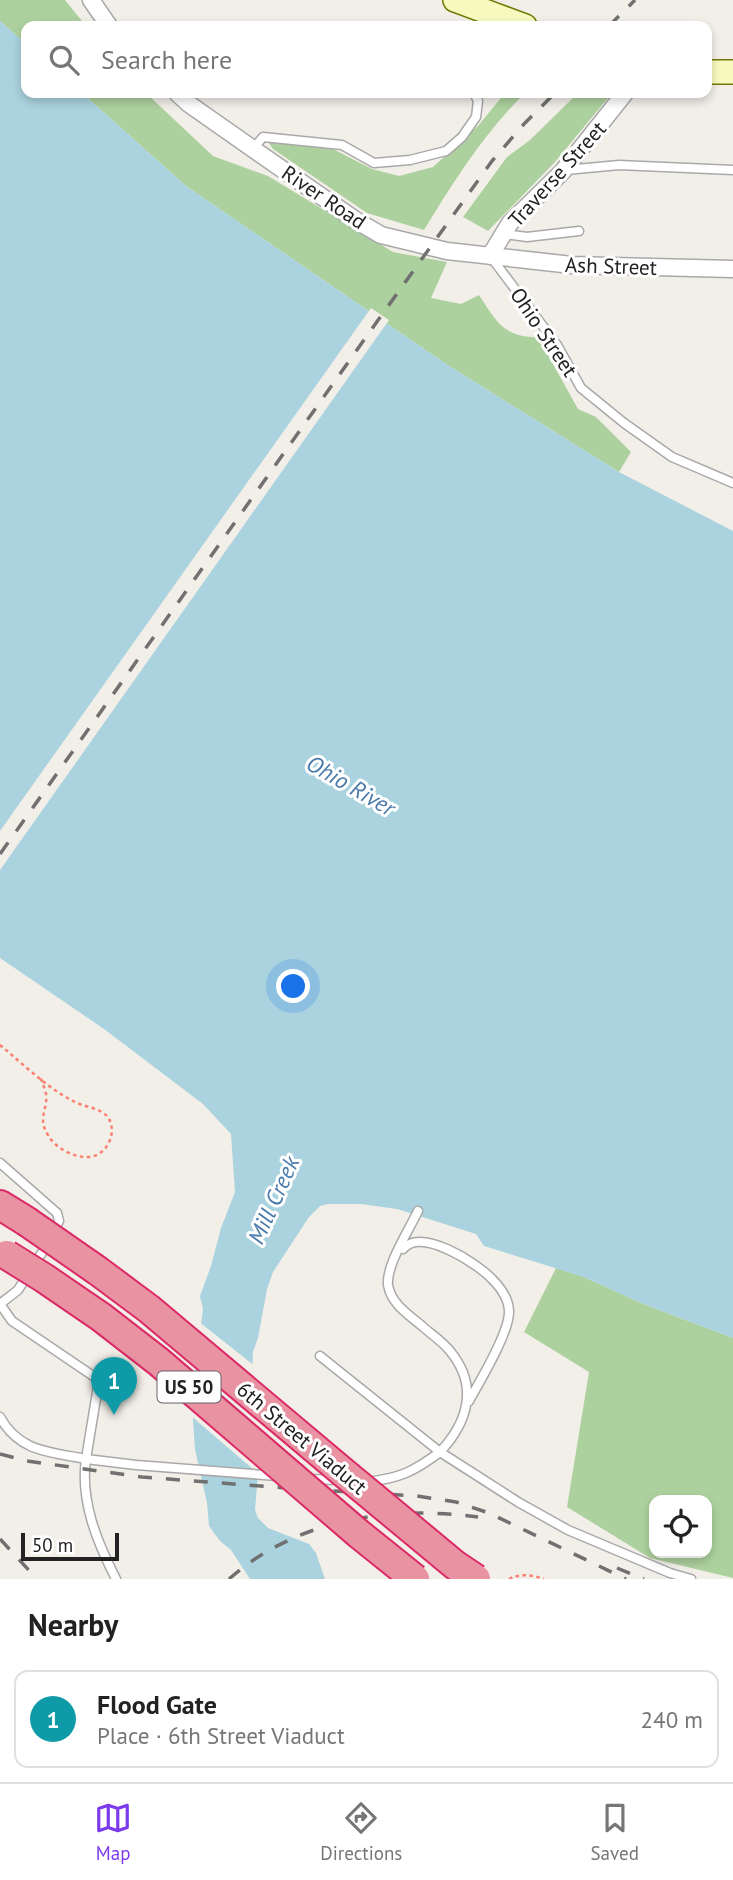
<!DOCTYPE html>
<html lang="en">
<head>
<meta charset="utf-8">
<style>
  :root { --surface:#fff; --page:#f6f6f6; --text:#222; --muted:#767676; --line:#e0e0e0; --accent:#7c3aed }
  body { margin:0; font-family:"PT Sans",sans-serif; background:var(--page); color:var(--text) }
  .controls { position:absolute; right:21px; bottom:21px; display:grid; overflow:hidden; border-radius:14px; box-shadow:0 4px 10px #0003 }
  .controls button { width:63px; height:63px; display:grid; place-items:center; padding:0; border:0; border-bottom:2px solid var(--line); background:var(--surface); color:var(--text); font:35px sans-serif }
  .scale { position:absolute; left:21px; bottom:18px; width:98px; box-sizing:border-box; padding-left:7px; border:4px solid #222; border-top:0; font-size:19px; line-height:24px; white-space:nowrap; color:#222; -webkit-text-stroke:5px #fff; paint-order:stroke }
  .you { position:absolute; left:294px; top:987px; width:24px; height:24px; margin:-18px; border:5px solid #fff; border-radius:50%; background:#1a73e8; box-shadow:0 0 0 10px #1a73e833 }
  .badge { display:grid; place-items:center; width:46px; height:46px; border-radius:50%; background:var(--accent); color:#fff; font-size:23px; font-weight:700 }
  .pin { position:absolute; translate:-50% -58px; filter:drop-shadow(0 2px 4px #0008) }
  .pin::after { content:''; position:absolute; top:37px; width:24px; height:21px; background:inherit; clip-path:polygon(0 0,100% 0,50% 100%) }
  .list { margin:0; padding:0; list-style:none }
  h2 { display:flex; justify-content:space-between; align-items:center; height:91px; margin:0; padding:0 28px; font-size:30px }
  h2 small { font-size:23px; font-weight:400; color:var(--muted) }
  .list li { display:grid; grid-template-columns:46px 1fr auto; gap:21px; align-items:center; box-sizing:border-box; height:98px; margin:0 14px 14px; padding:0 14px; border:2px solid var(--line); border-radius:14px }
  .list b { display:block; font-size:26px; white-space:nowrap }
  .list p { margin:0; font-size:23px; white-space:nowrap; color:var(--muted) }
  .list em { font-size:23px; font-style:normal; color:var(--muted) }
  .icon { flex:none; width:38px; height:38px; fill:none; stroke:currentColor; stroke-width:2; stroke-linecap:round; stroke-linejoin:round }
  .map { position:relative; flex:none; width:733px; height:1579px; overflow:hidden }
  .search { position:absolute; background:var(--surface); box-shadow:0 4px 10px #0003; left:21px; right:21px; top:21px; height:77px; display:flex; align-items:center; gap:18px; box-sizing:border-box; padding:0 24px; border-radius:14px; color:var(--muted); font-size:26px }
  .sheet { height:203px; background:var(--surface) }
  nav { display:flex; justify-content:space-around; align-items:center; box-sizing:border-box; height:98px; border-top:2px solid var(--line); background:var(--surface); font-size:19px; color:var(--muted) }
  nav a { display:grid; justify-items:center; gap:4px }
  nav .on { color:var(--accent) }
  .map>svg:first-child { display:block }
  .forest { fill:#add19e; fill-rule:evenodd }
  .water { fill:#aad3df }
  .pier { fill:#f2efe9 }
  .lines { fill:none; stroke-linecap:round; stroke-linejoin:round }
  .lane-casing { stroke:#a9a9a9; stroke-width:11 }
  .street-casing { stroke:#a9a9a9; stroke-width:19 }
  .secondary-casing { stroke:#707d05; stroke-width:26 }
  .highway-casing { stroke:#dc2a67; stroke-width:32 }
  .path { stroke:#fa8072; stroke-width:2.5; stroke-dasharray:3.5 3.5; stroke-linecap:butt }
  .lane { stroke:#fff; stroke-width:8 }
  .street { stroke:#fff; stroke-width:16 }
  .secondary { stroke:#f7fabf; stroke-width:23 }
  .highway { stroke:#e892a2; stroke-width:28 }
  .rail { stroke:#707070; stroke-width:3.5; stroke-dasharray:14 14; stroke-linecap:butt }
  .highway-bridge-casing { stroke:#dc2a67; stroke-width:32; stroke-linecap:butt }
  .highway-bridge { stroke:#e892a2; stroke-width:28 }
  .labels { text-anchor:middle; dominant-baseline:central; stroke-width:6; stroke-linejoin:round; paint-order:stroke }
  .shield { fill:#fff; stroke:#646464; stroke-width:2 }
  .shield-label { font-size:19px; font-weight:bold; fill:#222 }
  .street-label { font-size:21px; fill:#222; stroke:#fff }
  .water-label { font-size:23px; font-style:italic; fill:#4a7aab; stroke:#fff }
</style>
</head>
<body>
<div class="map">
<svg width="733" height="1579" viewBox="0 0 733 1579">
  <rect width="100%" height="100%" fill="#f2efe9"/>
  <path class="forest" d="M 0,0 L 65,0 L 86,26 L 26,26 L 26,44 L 0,21 Z
    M 82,93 L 146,93 L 213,156 L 268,176 L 393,252 L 447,262 L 431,298 L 461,304 L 479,295 C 497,322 503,337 538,337 L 578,409 L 596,417 L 631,452 L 619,472 L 446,364 L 186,186 Z
    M 505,93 L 525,93 C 484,133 454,181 424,230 L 367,213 L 273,149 L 267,140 L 333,149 L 372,169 L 399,176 L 433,167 L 478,126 Z
    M 578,93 L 612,93 L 555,162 L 488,231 L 463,217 L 507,157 L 530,140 Z
    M 556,1268 L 584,1277 L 641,1303 L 733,1338 L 733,1578 L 650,1558 L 567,1507 L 589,1372 L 524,1332 ZM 654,1500 L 707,1500 L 707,1553 L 654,1553 Z"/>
  <path class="water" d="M 0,21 L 26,44 L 26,93 L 82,93 L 186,186 L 446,364 L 619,472 L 733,531 L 733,1338 L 641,1303 L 584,1277 L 484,1246 L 476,1234 L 397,1209 L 361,1204 L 328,1204 L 320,1206 L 309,1217 L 273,1272 L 267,1289 L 258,1338 L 253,1352 L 250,1416 L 259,1462 L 255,1510 L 258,1518 L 268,1528 L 309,1544 L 316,1553 L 325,1579 L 250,1579 L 231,1550 L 220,1541 L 209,1526 L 207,1503 L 195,1449 L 193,1420 L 193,1387 L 203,1309 L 200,1296 L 211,1266 L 221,1228 L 235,1192 L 231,1134 L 203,1104 L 104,1029 L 0,958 Z"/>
  <path class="pier" d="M 371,308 L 389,320 L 0,870 L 0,831 Z
    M 198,1321 L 256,1367 L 254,1415 L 255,1423 L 192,1369 Z
    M 190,1387 L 263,1461 L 262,1477 L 190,1415 Z"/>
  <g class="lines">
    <defs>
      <path id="lane" d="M 253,149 L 263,137 L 342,145 L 374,163 L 410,160 L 446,151 L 462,137 L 476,117 L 478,101 L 474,93
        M 566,170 L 619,165 L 733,170
        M 504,234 L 527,237 L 579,231
        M 491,257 L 557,345 L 581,388 L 624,423 L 672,457 L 733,483
        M 0,1163 L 57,1213 L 59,1221 L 45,1248 L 18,1290 L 0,1304 L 12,1321 L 99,1380 L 86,1459 L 136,1465 L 277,1476
        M 418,1211 C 409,1230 386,1265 388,1285 C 391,1304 409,1315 422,1326 C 431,1334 443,1342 450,1351 C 479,1386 468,1422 440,1452 L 518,1502 L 568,1530 L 670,1573 L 691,1579
        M 403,1249 C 421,1227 477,1263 492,1279 C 501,1288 509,1299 509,1312 C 509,1333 480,1381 469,1401
        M 320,1356 L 440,1452 C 413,1472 400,1478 367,1482
        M 0,1417 C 19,1452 50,1452 86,1459 C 80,1501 97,1542 116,1579
        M 308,1479 L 340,1480"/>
      <path id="street" d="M 91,0 L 109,26
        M 177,93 L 189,104 L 253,149 L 357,221 L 381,235 L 447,251 L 572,265 L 733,269
        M 490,256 L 510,223 L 563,171 L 625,93"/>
      <path id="secondary" d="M 455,0 L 525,26
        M 707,72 L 733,72"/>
      <path id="highway" d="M 0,1205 L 26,1221"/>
    </defs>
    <use href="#lane" class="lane-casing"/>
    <use href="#street" class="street-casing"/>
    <use href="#secondary" class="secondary-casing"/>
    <use href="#highway" class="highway-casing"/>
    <path class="path" d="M 0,1045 C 23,1064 46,1087 73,1101 C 83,1107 98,1107 107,1116 C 119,1131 107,1156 89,1157 C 74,1158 55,1148 48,1135 C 37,1118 48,1110 46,1094 C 45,1088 42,1083 41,1078
      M 509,1579 C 521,1573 532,1575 544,1579"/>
    <use href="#lane" class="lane"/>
    <use href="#street" class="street"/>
    <use href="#secondary" class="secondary"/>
    <use href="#highway" class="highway"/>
    <path class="rail" d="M 609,26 L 635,0
      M 0,854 L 376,323 L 492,161 L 524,124 L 555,93
      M 0,1454 L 27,1461 L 142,1477 L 286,1488 L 417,1496 L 456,1502 L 489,1513 L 626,1579
      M 0,1539 L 37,1579
      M 617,1568 L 644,1579
      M 229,1579 C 297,1519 390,1505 478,1517"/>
    <defs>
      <path id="highway-bridge" d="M 26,1221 L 98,1271 L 149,1309 L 344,1473 L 455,1565 L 476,1579
        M 7,1255 L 44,1278 L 101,1317 L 159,1362 L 359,1534 L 415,1579"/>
    </defs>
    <use href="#highway-bridge" class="highway-bridge-casing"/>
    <use href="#highway-bridge" class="highway-bridge"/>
  </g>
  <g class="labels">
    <rect class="shield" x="157.5" y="1371.5" width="63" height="31" rx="5"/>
    <g class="shield-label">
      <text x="189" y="1387">US 50</text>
    </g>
    <g class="street-label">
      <text transform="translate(557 174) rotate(-48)">Traverse Street</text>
      <text transform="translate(324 197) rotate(34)">River Road</text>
      <text transform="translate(611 266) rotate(2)">Ash Street</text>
      <text transform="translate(544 332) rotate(56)">Ohio Street</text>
      <text transform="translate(302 1438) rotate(40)">6th Street Viaduct</text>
    </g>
    <g class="water-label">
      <text transform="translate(351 785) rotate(30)">Ohio River</text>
      <text transform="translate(273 1200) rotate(-66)">Mill Creek</text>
    </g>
  </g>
</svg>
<div class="controls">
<button><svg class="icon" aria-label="locate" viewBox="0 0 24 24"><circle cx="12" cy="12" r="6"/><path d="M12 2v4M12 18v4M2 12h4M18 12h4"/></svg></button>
</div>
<div class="scale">50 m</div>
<div class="you"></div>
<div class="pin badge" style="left:114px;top:1415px;background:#0f9aa8">1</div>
<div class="search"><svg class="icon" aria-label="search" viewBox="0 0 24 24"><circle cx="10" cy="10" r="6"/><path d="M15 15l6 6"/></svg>Search here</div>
</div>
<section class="sheet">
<h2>Nearby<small></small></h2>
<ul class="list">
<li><span class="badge" style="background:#0f9aa8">1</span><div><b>Flood Gate</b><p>Place · 6th Street Viaduct</p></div><em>240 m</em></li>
</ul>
</section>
<nav>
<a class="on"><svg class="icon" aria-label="map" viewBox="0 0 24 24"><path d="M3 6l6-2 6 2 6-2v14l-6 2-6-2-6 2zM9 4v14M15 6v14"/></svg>Map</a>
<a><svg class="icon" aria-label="directions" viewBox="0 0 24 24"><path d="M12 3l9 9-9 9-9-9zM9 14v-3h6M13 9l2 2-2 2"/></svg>Directions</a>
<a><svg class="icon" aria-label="saved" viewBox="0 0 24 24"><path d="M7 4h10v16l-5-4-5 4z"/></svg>Saved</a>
</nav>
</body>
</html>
